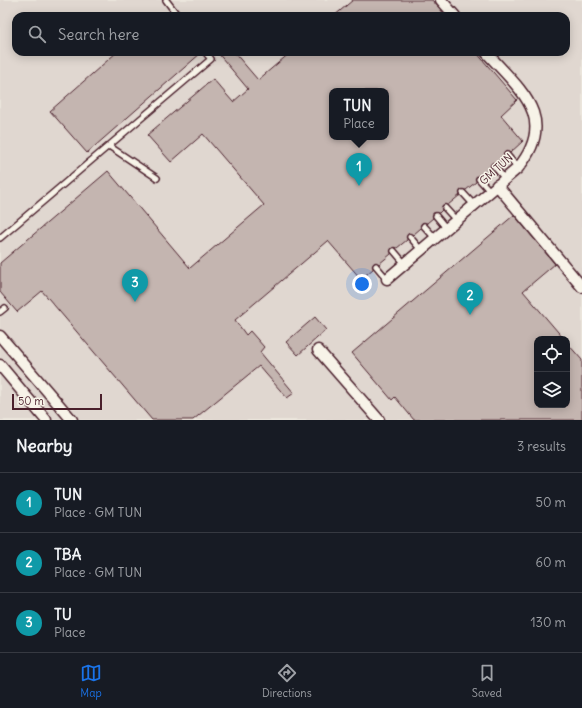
<!DOCTYPE html>
<html lang="en">
<head>
<meta charset="utf-8">
<style>
  :root { --surface:#171b24; --page:#20242c; --text:#f1f3f6; --muted:#9ea1a6; --line:#363941; --accent:#1a73e8 }
  body { margin:0; font-family:Delius,sans-serif; background:var(--page); color:var(--text) }
  .controls { position:absolute; right:12px; bottom:12px; display:grid; overflow:hidden; border-radius:8px; box-shadow:0 2px 10px #0003 }
  .controls button { width:36px; height:36px; display:grid; place-items:center; padding:0; border:0; border-bottom:1px solid var(--line); background:var(--surface); color:var(--text); font:20px sans-serif }
  .scale { position:absolute; left:12px; bottom:10px; width:90px; box-sizing:border-box; padding-left:4px; border:2px solid #4a1f2b; border-top:0; font-size:11px; line-height:14px; white-space:nowrap; color:#4a1f2b; -webkit-text-stroke:3px #f7f3e8; paint-order:stroke }
  .you { position:absolute; left:362px; top:284px; width:14px; height:14px; margin:-10px; border:3px solid #fff; border-radius:50%; background:#1a73e8; box-shadow:0 0 0 6px #1a73e833 }
  .badge { display:grid; place-items:center; width:26px; height:26px; border-radius:50%; background:var(--accent); color:#fff; font-size:13px; font-weight:700 }
  .pin { position:absolute; translate:-50% -33px; filter:drop-shadow(0 1px 2px #0008) }
  .pin::after { content:''; position:absolute; top:21px; width:14px; height:12px; background:inherit; clip-path:polygon(0 0,100% 0,50% 100%) }
  .popup { position:absolute; left:329px; top:88px; width:60px; height:52px; box-sizing:border-box; display:grid; place-content:center; border-radius:8px; background:var(--surface); filter:drop-shadow(0 1px 3px #0005); font-size:13px; white-space:nowrap; color:var(--muted) }
  .popup b { font-size:15px; color:var(--text) }
  .popup::after { content:''; position:absolute; left:50%; top:100%; margin-left:-8px; border:8px solid transparent; border-top-color:var(--surface) }
  .list { margin:0; padding:0; list-style:none }
  h2 { display:flex; justify-content:space-between; align-items:center; height:52px; margin:0; padding:0 16px; font-size:17px }
  h2 small { font-size:13px; font-weight:400; color:var(--muted) }
  .list li { display:grid; grid-template-columns:26px 1fr auto; gap:12px; align-items:center; box-sizing:border-box; height:60px; padding:0 16px; border-top:1px solid var(--line) }
  .list b { display:block; font-size:15px; white-space:nowrap }
  .list p { margin:0; font-size:13px; white-space:nowrap; color:var(--muted) }
  .list em { font-size:13px; font-style:normal; color:var(--muted) }
  .icon { flex:none; width:22px; height:22px; fill:none; stroke:currentColor; stroke-width:2; stroke-linecap:round; stroke-linejoin:round }
  .map { position:relative; flex:none; width:582px; height:420px; overflow:hidden }
  .search { position:absolute; background:var(--surface); box-shadow:0 2px 10px #0003; left:12px; right:12px; top:12px; height:44px; display:flex; align-items:center; gap:10px; box-sizing:border-box; padding:0 14px; border-radius:12px; color:var(--muted); font-size:15px }
  .sheet { height:232px; background:var(--surface) }
  nav { display:flex; justify-content:space-around; align-items:center; box-sizing:border-box; height:56px; border-top:1px solid var(--line); background:var(--surface); font-size:11px; color:var(--muted) }
  nav a { display:grid; justify-items:center; gap:2px }
  nav .on { color:var(--accent) }
  .map>svg:first-child { display:block }
  .built { fill:#e0d7d0; fill-rule:evenodd }
  .building { fill:#c4b5b0; stroke:#4a1f2b; fill-rule:evenodd }
  .lines { fill:none; stroke-linecap:round; stroke-linejoin:round }
  .service-casing { stroke:#4a1f2b; stroke-width:8 }
  .minor-casing { stroke:#4a1f2b; stroke-width:13 }
  .service { stroke:#f7f3e8; stroke-width:5 }
  .minor { stroke:#f7f3e8; stroke-width:10 }
  .labels { text-anchor:middle; dominant-baseline:central; stroke-width:3; stroke-linejoin:round; paint-order:stroke }
  .street-label { font-size:11px; fill:#4a1f2b; stroke:#f7f3e8 }
</style>
</head>
<body>
<div class="map">
<svg width="582" height="420" viewBox="0 0 582 420">
  <rect width="100%" height="100%" fill="#ece6dd"/>
  <filter id="ink" filterUnits="userSpaceOnUse"><feTurbulence type="fractalNoise" baseFrequency=".025" numOctaves="2"/><feDisplacementMap in="SourceGraphic" scale="8" xChannelSelector="R" yChannelSelector="G"/><feConvolveMatrix kernelMatrix="1 2 1 2 8 2 1 2 1" color-interpolation-filters="sRGB"/></filter>
  <g filter="url(#ink)">
    <path class="built" d="M 0,0 L 582,0 L 582,420 L 0,420 ZM 16,16 L 566,16 L 566,52 L 16,52 ZM 332,91 L 386,91 L 386,137 L 332,137 ZM 537,339 L 567,339 L 567,405 L 537,405 Z"/>
    <path class="building" d="M 353,0 L 432,0 L 446,16 L 334,16 Z
      M 117,52 L 201,53 L 87,153 L 50,111 Z
      M 217,52 L 234,52 L 258,80 L 291,52 L 476,52 L 517,100 L 501,115 L 523,141 L 510,153 L 505,152 L 504,158 L 497,164 L 492,163 L 491,169 L 482,176 L 477,176 L 476,182 L 466,190 L 461,190 L 460,195 L 448,205 L 443,205 L 442,210 L 439,213 L 433,213 L 433,218 L 427,223 L 422,223 L 421,228 L 413,235 L 408,234 L 407,240 L 397,248 L 392,248 L 391,254 L 379,264 L 374,263 L 373,269 L 361,279 L 328,241 L 235,320 L 246,335 L 250,331 L 264,347 L 260,352 L 294,393 L 287,398 L 259,366 L 193,420 L 152,420 L 42,291 L 17,312 L 0,292 L 0,263 L 108,171 L 190,268 L 264,205 L 203,134 L 171,162 L 147,135 L 213,79 L 233,102 L 248,89 ZM 332,91 L 386,91 L 386,137 L 332,137 Z
      M 514,215 L 555,264 L 523,291 L 564,339 L 537,339 L 537,405 L 567,405 L 567,343 L 582,360 L 582,420 L 414,420 L 395,397 L 392,400 L 352,353 Z
      M 315,317 L 326,330 L 298,355 L 286,342 Z"/>
    <g class="lines">
      <defs>
        <path id="service" d="M 166,0 L 178,16
          M 109,146 L 157,178
          M 507,155 L 518,168
          M 494,166 L 505,179
          M 479,179 L 490,191
          M 463,193 L 474,205
          M 445,208 L 456,220
          M 436,216 L 446,228
          M 424,226 L 435,238
          M 410,237 L 421,250
          M 0,238 L 211,59 L 205,52
          M 394,251 L 405,264
          M 376,266 L 387,279
          M 0,312 L 5,308"/>
        <path id="minor" d="M 441,0 L 455,16
          M 497,185 L 582,287
          M 387,279 L 518,168 C 559,118 520,90 486,52
          M 0,336 L 72,420
          M 318,350 L 379,420
          M 0,365 L 46,420"/>
      </defs>
      <use href="#service" class="service-casing"/>
      <use href="#minor" class="minor-casing"/>
      <use href="#service" class="service"/>
      <use href="#minor" class="minor"/>
    </g>
  </g>
  <g class="labels">
    <g class="street-label">
      <text transform="translate(496 169) rotate(-42)">GM TUN</text>
    </g>
  </g>
</svg>
<div class="controls">
<button><svg class="icon" aria-label="locate" viewBox="0 0 24 24"><circle cx="12" cy="12" r="6"/><path d="M12 2v4M12 18v4M2 12h4M18 12h4"/></svg></button>
<button><svg class="icon" aria-label="layers" viewBox="0 0 24 24"><path d="M12 4l9 5-9 5-9-5zM3 14l9 5 9-5"/></svg></button>
</div>
<div class="scale">50 m</div>
<div class="you"></div>
<div class="pin badge" style="left:359px;top:186px;background:#0f9aa8">1</div>
<div class="popup"><b>TUN</b>Place</div>
<div class="pin badge" style="left:470px;top:315px;background:#0f9aa8">2</div>
<div class="pin badge" style="left:135px;top:302px;background:#0f9aa8">3</div>
<div class="search"><svg class="icon" aria-label="search" viewBox="0 0 24 24"><circle cx="10" cy="10" r="6"/><path d="M15 15l6 6"/></svg>Search here</div>
</div>
<section class="sheet">
<h2>Nearby<small>3 results</small></h2>
<ul class="list">
<li><span class="badge" style="background:#0f9aa8">1</span><div><b>TUN</b><p>Place · GM TUN</p></div><em>50 m</em></li>
<li><span class="badge" style="background:#0f9aa8">2</span><div><b>TBA</b><p>Place · GM TUN</p></div><em>60 m</em></li>
<li><span class="badge" style="background:#0f9aa8">3</span><div><b>TU</b><p>Place</p></div><em>130 m</em></li>
</ul>
</section>
<nav>
<a class="on"><svg class="icon" aria-label="map" viewBox="0 0 24 24"><path d="M3 6l6-2 6 2 6-2v14l-6 2-6-2-6 2zM9 4v14M15 6v14"/></svg>Map</a>
<a><svg class="icon" aria-label="directions" viewBox="0 0 24 24"><path d="M12 3l9 9-9 9-9-9zM9 14v-3h6M13 9l2 2-2 2"/></svg>Directions</a>
<a><svg class="icon" aria-label="saved" viewBox="0 0 24 24"><path d="M7 4h10v16l-5-4-5 4z"/></svg>Saved</a>
</nav>
</body>
</html>
